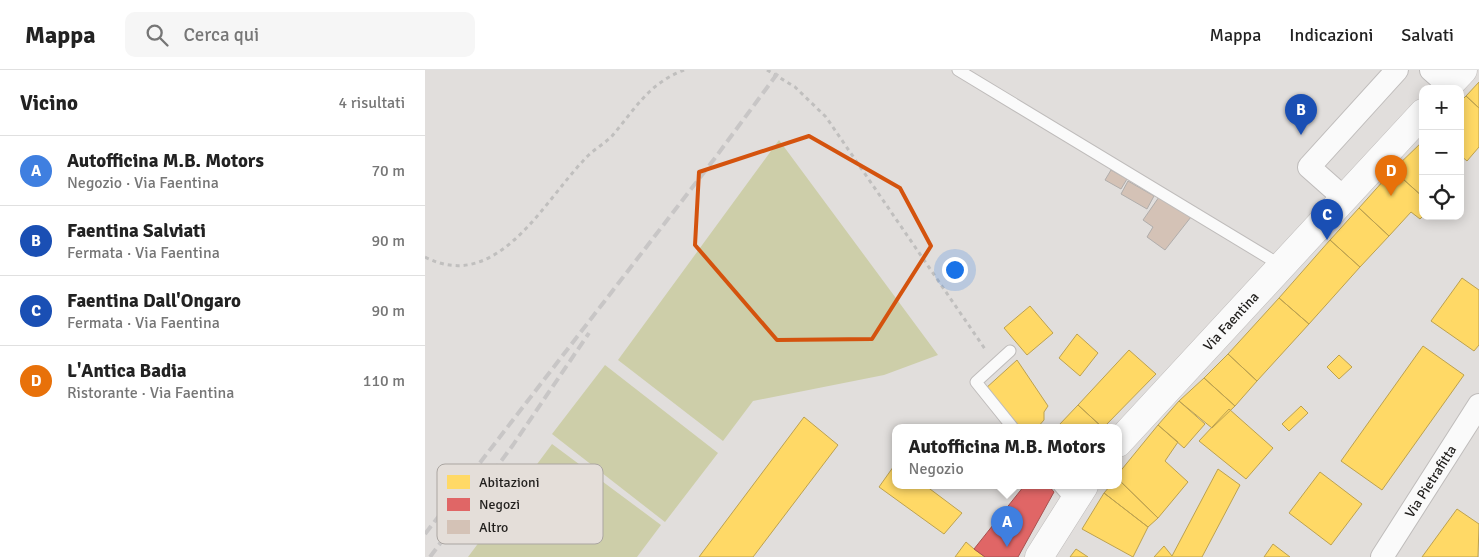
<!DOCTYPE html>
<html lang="it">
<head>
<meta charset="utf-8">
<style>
  :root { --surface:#fff; --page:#f6f6f6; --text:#222; --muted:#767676; --line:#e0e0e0; --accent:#646260 }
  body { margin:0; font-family:Signika,sans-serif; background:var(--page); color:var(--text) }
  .controls { position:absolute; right:15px; top:15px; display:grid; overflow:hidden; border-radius:10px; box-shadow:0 2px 12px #0003 }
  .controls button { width:45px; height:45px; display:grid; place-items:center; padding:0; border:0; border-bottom:1px solid var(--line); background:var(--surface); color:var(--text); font:25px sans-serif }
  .you { position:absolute; left:529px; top:199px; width:18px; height:18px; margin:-12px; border:4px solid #fff; border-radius:50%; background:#1a73e8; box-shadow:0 0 0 8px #1a73e833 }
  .badge { display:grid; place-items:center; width:32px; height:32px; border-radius:50%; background:var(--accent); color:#fff; font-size:16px; font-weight:700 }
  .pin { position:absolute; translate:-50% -41px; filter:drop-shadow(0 1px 2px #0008) }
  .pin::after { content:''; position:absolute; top:26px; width:18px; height:15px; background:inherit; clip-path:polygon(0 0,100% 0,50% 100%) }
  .popup { position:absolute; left:467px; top:354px; width:230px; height:65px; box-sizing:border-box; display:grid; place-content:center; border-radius:10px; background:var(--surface); filter:drop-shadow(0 1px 4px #0005); font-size:16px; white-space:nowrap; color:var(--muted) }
  .popup b { font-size:19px; color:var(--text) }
  .popup::after { content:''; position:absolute; left:50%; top:100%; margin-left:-10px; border:10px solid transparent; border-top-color:var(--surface) }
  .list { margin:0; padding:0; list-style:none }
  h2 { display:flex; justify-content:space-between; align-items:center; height:65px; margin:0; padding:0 20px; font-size:21px }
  h2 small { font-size:16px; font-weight:400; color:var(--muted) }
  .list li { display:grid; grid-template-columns:32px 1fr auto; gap:15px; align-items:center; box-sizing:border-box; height:70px; padding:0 20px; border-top:1px solid var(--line) }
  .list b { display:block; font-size:19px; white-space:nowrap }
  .list p { margin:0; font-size:16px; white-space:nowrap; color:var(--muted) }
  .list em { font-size:16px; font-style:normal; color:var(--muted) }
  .icon { flex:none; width:28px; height:28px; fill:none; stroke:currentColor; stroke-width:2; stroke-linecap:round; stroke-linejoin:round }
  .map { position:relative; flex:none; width:1054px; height:487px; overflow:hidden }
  header { display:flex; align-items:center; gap:30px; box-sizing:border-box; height:70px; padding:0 25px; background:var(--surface); border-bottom:1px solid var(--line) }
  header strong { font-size:24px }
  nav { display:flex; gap:28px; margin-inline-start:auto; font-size:18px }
  .search { width:350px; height:45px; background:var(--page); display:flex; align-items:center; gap:12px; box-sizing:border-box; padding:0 18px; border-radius:10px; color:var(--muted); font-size:19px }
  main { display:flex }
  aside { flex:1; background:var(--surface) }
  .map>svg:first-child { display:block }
  .green { fill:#cdcea9 }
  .homes { fill:#ffd966; stroke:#bca150 }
  .shops { fill:#e06666; stroke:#a75150 }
  .building { fill:#d4c2b6; stroke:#b0adab }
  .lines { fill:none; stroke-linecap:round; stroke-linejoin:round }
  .service-casing { stroke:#bfbcbb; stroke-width:13 }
  .minor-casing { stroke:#bfbcbb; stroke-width:24 }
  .tertiary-casing { stroke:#bfbcbb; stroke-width:29 }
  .path { stroke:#c0bfbe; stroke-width:3; stroke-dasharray:4 4; stroke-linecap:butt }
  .service { stroke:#fafafa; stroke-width:11 }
  .minor { stroke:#fafafa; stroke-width:22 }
  .tertiary { stroke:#fafafa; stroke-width:28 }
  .rail { stroke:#c8c6c6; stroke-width:4; stroke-dasharray:10 5; stroke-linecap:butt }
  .marked { fill:none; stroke:#d4530e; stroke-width:4; stroke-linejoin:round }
  .labels { text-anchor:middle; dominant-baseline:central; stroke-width:5; stroke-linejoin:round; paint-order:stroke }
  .street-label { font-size:14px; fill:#211f1d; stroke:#e4ded9 }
  .key { fill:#e4ded9; stroke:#aaa5a1; stroke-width:1 }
  .key-label { font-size:14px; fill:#211f1d }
</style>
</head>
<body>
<header>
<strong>Mappa</strong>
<div class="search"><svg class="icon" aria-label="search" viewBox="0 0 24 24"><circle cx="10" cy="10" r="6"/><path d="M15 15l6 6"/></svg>Cerca qui</div>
<nav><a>Mappa</a><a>Indicazioni</a><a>Salvati</a></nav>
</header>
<main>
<aside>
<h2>Vicino<small>4 risultati</small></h2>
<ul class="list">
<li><span class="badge" style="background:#3f7fe0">A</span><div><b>Autofficina M.B. Motors</b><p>Negozio · Via Faentina</p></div><em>70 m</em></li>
<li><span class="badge" style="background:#1a4fb4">B</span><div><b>Faentina Salviati</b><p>Fermata · Via Faentina</p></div><em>90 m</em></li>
<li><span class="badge" style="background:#1a4fb4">C</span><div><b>Faentina Dall'Ongaro</b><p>Fermata · Via Faentina</p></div><em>90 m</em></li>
<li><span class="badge" style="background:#e8710a">D</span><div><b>L'Antica Badia</b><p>Ristorante · Via Faentina</p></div><em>110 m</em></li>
</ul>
</aside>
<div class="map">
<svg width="1054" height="487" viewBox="0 0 1054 487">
  <rect width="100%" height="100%" fill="#e1dedc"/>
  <path class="green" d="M 354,70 L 513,285 L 459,305 L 328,331 L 298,371 L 193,290 Z
    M 180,295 L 293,383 L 240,452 L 127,364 Z
    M 127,374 L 236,455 L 212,487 L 43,487 Z"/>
  <path class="homes" d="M 1054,12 L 1054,38 L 1041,26 Z
    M 1041,26 L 1054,38 L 1054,77 L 1042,91 L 1035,85 L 1035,32 Z
    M 998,71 L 998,127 L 968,100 Z
    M 968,100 L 998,127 L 998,146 L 995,149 L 986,142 L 964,166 L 934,138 Z
    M 934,138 L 964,166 L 935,197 L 905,170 Z
    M 905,170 L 935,197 L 884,254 L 854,228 Z
    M 1037,208 L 1054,220 L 1054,275 L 1049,281 L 1006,251 Z
    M 854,228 L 884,254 L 832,311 L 803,284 Z
    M 605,236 L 628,263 L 602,285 L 579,258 Z
    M 652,264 L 673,283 L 655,306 L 634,288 Z
    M 998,276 L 1039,305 L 957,420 L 916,391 Z
    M 704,280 L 731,304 L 678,358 L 653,335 Z
    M 803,284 L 832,311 L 810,336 L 779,308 Z
    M 914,285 L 927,297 L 914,309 L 902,297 Z
    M 592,290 L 623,336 L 619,342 L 619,350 L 612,358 L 592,358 L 560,319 Z
    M 779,308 L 810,336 L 787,358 L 754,331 Z
    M 754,331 L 780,354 L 759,378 L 733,355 Z
    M 653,335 L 678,358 L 637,358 L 634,355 Z
    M 876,336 L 883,343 L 864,361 L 857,354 Z
    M 804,339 L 848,378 L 821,409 L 774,371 Z
    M 379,347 L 413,375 L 328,487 L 274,487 Z
    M 733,355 L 753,372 L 740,391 L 763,412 L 733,448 L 693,409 L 693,404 Z
    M 471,393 L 471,416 L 501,416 L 537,443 L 519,464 L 454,417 Z
    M 793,399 L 815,415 L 777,487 L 729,487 L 739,476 L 747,486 Z
    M 895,402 L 937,434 L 906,475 L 864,443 Z
    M 693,409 L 733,448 L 723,457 L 679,423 L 685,416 L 693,416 Z
    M 679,423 L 723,457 L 708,487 L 657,459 Z
    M 1032,439 L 1054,454 L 1053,487 L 997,487 Z
    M 541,472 L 549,479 L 560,487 L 530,487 Z
    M 848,474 L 865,487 L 839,487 Z
    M 651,479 L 663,487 L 645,487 Z"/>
  <path class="shops" d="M 599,416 L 624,416 L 629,422 L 593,487 L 560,487 L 549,479 Z"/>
  <path class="building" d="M 686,100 L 702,109 L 696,119 L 680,110 Z
    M 703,111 L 729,126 L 722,139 L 696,124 Z
    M 734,127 L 766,147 L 740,180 L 722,167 L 728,157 L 718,150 Z"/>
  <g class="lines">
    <defs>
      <path id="service" d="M 533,0 L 857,196
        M 585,281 L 551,312 L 588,358
        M 634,416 L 647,431"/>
      <g id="minor">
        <path d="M 1006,0 L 1023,15"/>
        <path d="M 919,128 L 884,97 L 972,0"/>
        <path id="s1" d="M 957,487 L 1054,335"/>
      </g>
      <g id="tertiary">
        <path d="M 1020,19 L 1038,0"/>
        <path id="s2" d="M 693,373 L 998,43"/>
        <path d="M 614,487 L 659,416"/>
      </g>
    </defs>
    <use href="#service" class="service-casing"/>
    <use href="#minor" class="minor-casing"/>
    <use href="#tertiary" class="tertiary-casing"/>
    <path class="path" d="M 342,0 L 370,17 L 401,47 L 560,279
      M 0,187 C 71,224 118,133 158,91 C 166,81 178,75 187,66 C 211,38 223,14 259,0"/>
    <use href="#service" class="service"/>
    <use href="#minor" class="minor"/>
    <use href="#tertiary" class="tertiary"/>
    <path class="rail" d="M 0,464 L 290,88 L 355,0
      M 5,487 L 88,375 L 164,263"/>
  </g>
  <path class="marked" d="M 384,66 L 475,118 L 506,176 L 447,269 L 352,270 L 270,175 L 274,102 Z"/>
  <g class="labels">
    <g class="street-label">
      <text stroke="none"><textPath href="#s2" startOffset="166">Via Faentina</textPath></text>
      <text stroke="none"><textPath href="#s1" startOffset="90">Via Pietrafitta</textPath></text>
    </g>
  </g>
  <rect x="12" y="394" width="166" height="80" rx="8" class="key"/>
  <rect x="22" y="405" width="23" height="14" fill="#ffd966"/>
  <rect x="22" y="428" width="23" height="13" fill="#e06666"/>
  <rect x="22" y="450" width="23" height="14" fill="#d4c2b6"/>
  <g class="key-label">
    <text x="54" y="417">Abitazioni</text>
    <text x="54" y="439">Negozi</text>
    <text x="54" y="462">Altro</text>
  </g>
</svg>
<div class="controls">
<button>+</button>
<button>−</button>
<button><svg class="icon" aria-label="locate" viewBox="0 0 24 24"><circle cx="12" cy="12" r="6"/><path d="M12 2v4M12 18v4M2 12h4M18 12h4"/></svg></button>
</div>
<div class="you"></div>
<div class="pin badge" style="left:582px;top:477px;background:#3f7fe0">A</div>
<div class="popup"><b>Autofficina M.B. Motors</b>Negozio</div>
<div class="pin badge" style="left:876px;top:65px;background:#1a4fb4">B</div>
<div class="pin badge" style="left:902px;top:170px;background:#1a4fb4">C</div>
<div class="pin badge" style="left:966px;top:126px;background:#e8710a">D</div>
</div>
</main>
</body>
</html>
